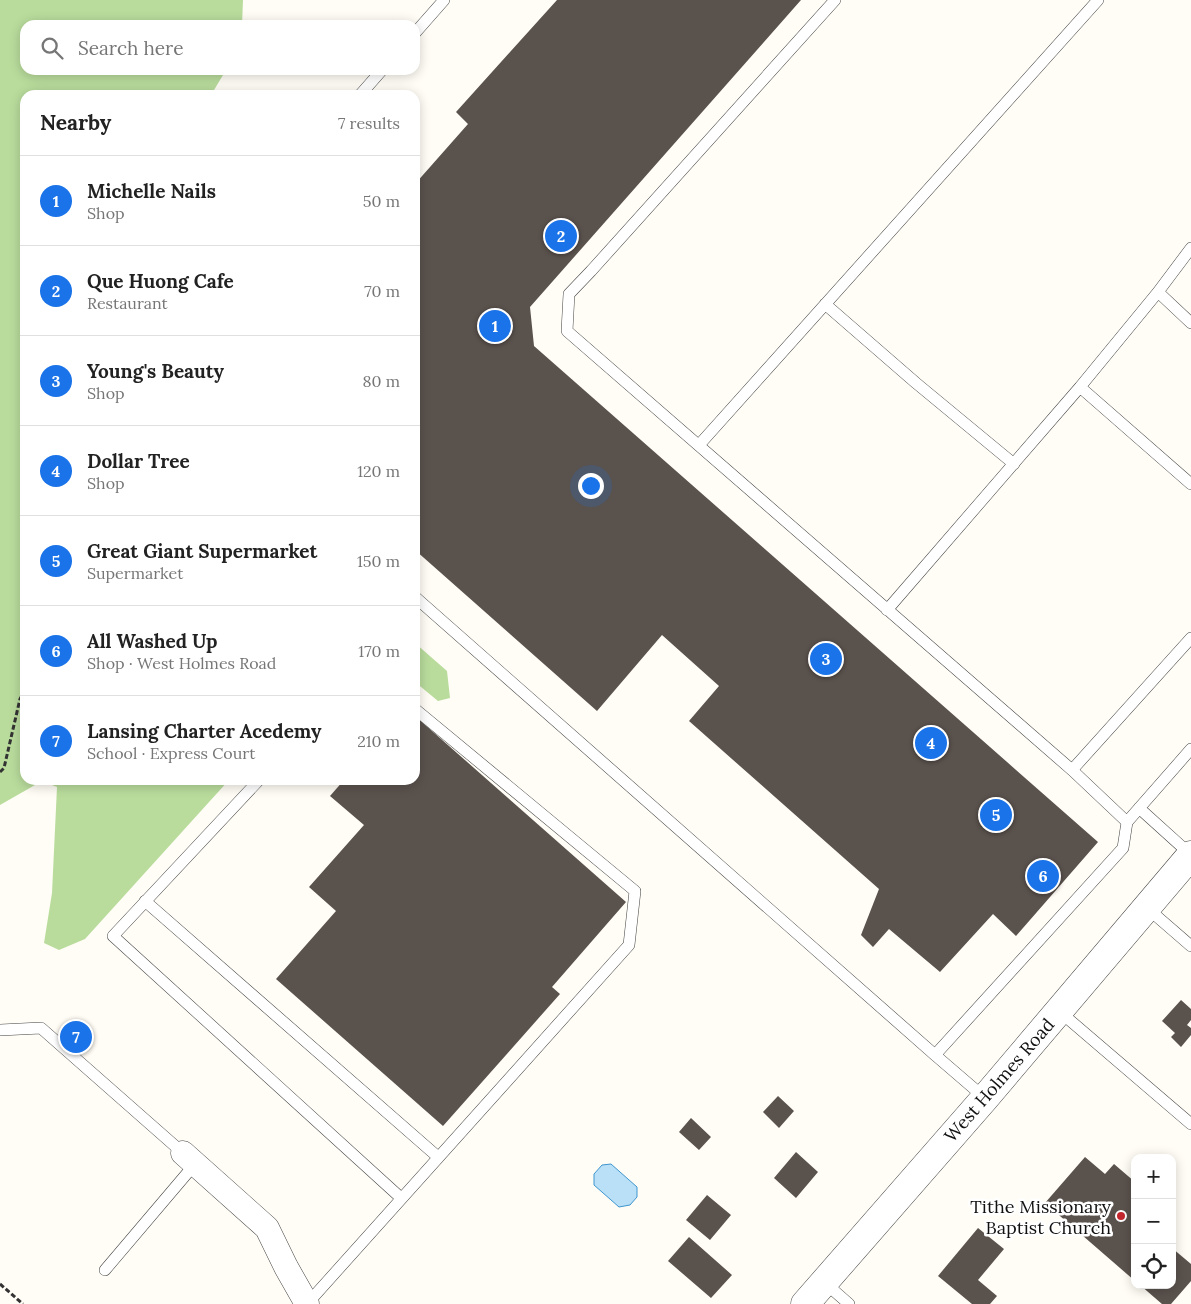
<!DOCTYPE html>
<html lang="en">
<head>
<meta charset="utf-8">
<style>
  :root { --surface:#fff; --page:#f2f2f2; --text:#222; --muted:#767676; --line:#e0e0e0; --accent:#1a73e8 }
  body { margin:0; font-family:Lora,serif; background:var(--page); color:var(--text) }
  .controls { position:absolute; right:15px; bottom:15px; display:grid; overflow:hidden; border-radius:10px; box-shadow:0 2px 12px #0003 }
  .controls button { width:45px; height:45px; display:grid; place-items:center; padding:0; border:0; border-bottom:1px solid var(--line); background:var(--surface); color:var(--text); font:25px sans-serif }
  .you { position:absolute; left:590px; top:485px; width:18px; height:18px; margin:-12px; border:4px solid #fff; border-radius:50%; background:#1a73e8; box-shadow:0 0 0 8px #1a73e833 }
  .badge { display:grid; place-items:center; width:32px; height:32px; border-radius:50%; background:var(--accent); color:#fff; font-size:16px; font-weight:700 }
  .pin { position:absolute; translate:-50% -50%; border:2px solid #fff; box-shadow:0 1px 5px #0006 }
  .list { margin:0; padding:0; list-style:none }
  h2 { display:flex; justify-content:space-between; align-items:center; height:65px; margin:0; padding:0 20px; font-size:21px }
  h2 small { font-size:16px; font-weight:400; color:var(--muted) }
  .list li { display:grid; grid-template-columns:32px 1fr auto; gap:15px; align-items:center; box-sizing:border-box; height:90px; padding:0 20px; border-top:1px solid var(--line) }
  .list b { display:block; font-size:19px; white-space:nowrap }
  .list p { margin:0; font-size:16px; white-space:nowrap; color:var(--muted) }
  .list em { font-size:16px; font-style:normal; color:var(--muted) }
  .icon { flex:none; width:28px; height:28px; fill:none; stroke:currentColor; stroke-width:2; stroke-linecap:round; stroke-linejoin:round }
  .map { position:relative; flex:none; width:1191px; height:1304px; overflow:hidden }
  .search { position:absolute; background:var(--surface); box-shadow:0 2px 12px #0003; left:20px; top:20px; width:400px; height:55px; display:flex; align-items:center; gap:12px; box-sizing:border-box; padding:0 18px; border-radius:15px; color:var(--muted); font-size:19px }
  .panel { position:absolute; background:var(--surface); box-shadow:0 2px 12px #0003; left:20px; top:90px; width:400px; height:695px; border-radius:15px }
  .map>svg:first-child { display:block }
  .forest { fill:#b9dc9c }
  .water { fill:#b9e0f7; stroke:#3f96cf }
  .building { fill:#5a524d }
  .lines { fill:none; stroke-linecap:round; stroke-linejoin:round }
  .service-casing { stroke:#444; stroke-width:12 }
  .minor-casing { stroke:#444; stroke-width:25 }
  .tertiary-casing { stroke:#444; stroke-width:29 }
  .path { stroke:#333; stroke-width:3; stroke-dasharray:5 2.5; stroke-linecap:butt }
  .service { stroke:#fff; stroke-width:11 }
  .minor { stroke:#fff; stroke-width:24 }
  .tertiary { stroke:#fff; stroke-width:28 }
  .poi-dot { fill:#c4262e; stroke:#fff; stroke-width:2 }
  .labels { text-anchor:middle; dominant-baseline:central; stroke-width:5; stroke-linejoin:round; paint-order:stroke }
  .street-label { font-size:18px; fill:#111; stroke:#fff }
  .poi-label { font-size:18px; fill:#111; stroke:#fff; text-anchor:end }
</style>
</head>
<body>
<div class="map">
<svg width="1191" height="1304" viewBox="0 0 1191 1304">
  <rect width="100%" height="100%" fill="#fffdf5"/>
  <path class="forest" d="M 0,0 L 243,0 L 242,25 L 25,25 L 25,70 L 226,70 L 211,95 L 25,95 L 25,780 L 229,780 L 85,939 L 59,950 L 44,943 L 52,893 L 57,787 L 42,781 L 0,805 Z
    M 415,643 L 447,671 L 450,698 L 438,701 L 415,682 Z"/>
  <path class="water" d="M 611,1164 L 637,1187 L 637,1197 L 630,1205 L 619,1207 L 594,1185 L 594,1174 L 602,1165 Z"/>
  <path class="building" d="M 557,0 L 801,0 L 530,307 L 534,346 L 1098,842 L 1016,936 L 993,914 L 940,972 L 889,929 L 873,947 L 861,935 L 879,889 L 689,721 L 719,686 L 662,635 L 597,711 L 415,550 L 415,184 L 468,124 L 456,112 Z
    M 415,716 L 626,902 L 552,987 L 560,994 L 443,1126 L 276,979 L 336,911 L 309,887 L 364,825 L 330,796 L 344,780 L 415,780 Z
    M 1181,1000 L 1191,1009 L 1191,1020 L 1187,1025 L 1191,1028 L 1191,1035 L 1181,1047 L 1171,1037 L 1175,1033 L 1162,1021 Z
    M 778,1096 L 794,1111 L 779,1128 L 763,1112 Z
    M 691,1118 L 711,1137 L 699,1150 L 679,1132 Z
    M 796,1152 L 818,1172 L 796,1198 L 774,1178 Z
    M 1085,1157 L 1105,1174 L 1114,1164 L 1135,1182 L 1135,1281 L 1045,1203 Z
    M 707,1195 L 731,1215 L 710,1240 L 686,1220 Z
    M 978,1228 L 1004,1249 L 978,1280 L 997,1296 L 990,1304 L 972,1304 L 938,1276 Z
    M 689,1237 L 732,1275 L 711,1298 L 668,1261 Z
    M 1172,1248 L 1191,1264 L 1191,1281 L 1171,1304 L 1162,1304 L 1140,1285 L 1172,1285 Z"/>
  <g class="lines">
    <defs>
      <path id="service" d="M 835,0 L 591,271 L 569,294 L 567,331 L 1072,770 L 1127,822 L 1191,749
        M 415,33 L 444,0
        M 360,95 L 382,70
        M 1191,248 L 1158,292 L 1191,323
        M 825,304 L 916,383 L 1014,464
        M 1080,387 L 1191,484
        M 699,445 L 1098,0
        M 415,597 L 935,1055 L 1123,848 L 1127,822
        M 887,610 L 1080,387 L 1158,292
        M 1072,770 L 1191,638
        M 259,780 L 113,936 L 401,1198
        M 1139,808 L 1191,855
        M 145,901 L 438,1157
        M 1146,907 L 1191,946
        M 1059,1011 L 1191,1124
        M 0,1030 L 41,1028 L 183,1153
        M 935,1055 L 985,1098
        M 105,1270 L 195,1164
        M 824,1282 L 849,1304
        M 307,1304 L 629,945 L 635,891 L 415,709"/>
      <path id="minor" d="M 183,1153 L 267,1228 L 286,1267 L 307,1304"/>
      <path id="tertiary" d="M 805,1304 L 985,1098 L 1191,855"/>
    </defs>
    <use href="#service" class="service-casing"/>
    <use href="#minor" class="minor-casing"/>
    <use href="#tertiary" class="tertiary-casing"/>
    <path class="path" d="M 0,772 L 4,768 L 20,699 L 25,690
      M 0,1284 L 23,1304"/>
    <use href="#service" class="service"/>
    <use href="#minor" class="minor"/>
    <use href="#tertiary" class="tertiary"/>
  </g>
  <circle class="poi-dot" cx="1121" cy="1216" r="5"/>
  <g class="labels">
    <g class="street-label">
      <text transform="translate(999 1080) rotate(-49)">West Holmes Road</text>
    </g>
    <g class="poi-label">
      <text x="1111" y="1206">Tithe Missionary<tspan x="1111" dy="21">Baptist Church</tspan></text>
    </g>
  </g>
</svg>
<div class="controls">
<button>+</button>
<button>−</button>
<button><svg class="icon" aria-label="locate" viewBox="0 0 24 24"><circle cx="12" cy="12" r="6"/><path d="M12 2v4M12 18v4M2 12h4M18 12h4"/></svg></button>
</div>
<div class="you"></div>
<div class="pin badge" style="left:495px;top:326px">1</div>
<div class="pin badge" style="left:561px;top:236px">2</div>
<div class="pin badge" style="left:826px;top:659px">3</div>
<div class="pin badge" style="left:931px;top:743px">4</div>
<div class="pin badge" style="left:996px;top:815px">5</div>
<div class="pin badge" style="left:1043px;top:876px">6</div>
<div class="pin badge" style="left:76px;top:1037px">7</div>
<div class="search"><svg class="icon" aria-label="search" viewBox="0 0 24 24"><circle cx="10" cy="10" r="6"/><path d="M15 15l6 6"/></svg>Search here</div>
<section class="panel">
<h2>Nearby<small>7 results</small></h2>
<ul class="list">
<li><span class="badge">1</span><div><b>Michelle Nails</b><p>Shop</p></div><em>50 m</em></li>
<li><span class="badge">2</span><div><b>Que Huong Cafe</b><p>Restaurant</p></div><em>70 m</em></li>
<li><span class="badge">3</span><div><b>Young's Beauty</b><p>Shop</p></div><em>80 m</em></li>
<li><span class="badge">4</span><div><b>Dollar Tree</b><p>Shop</p></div><em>120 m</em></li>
<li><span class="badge">5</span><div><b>Great Giant Supermarket</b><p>Supermarket</p></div><em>150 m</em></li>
<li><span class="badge">6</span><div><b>All Washed Up</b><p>Shop · West Holmes Road</p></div><em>170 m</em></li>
<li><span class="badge">7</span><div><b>Lansing Charter Acedemy</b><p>School · Express Court</p></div><em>210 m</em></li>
</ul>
</section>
</div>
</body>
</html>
